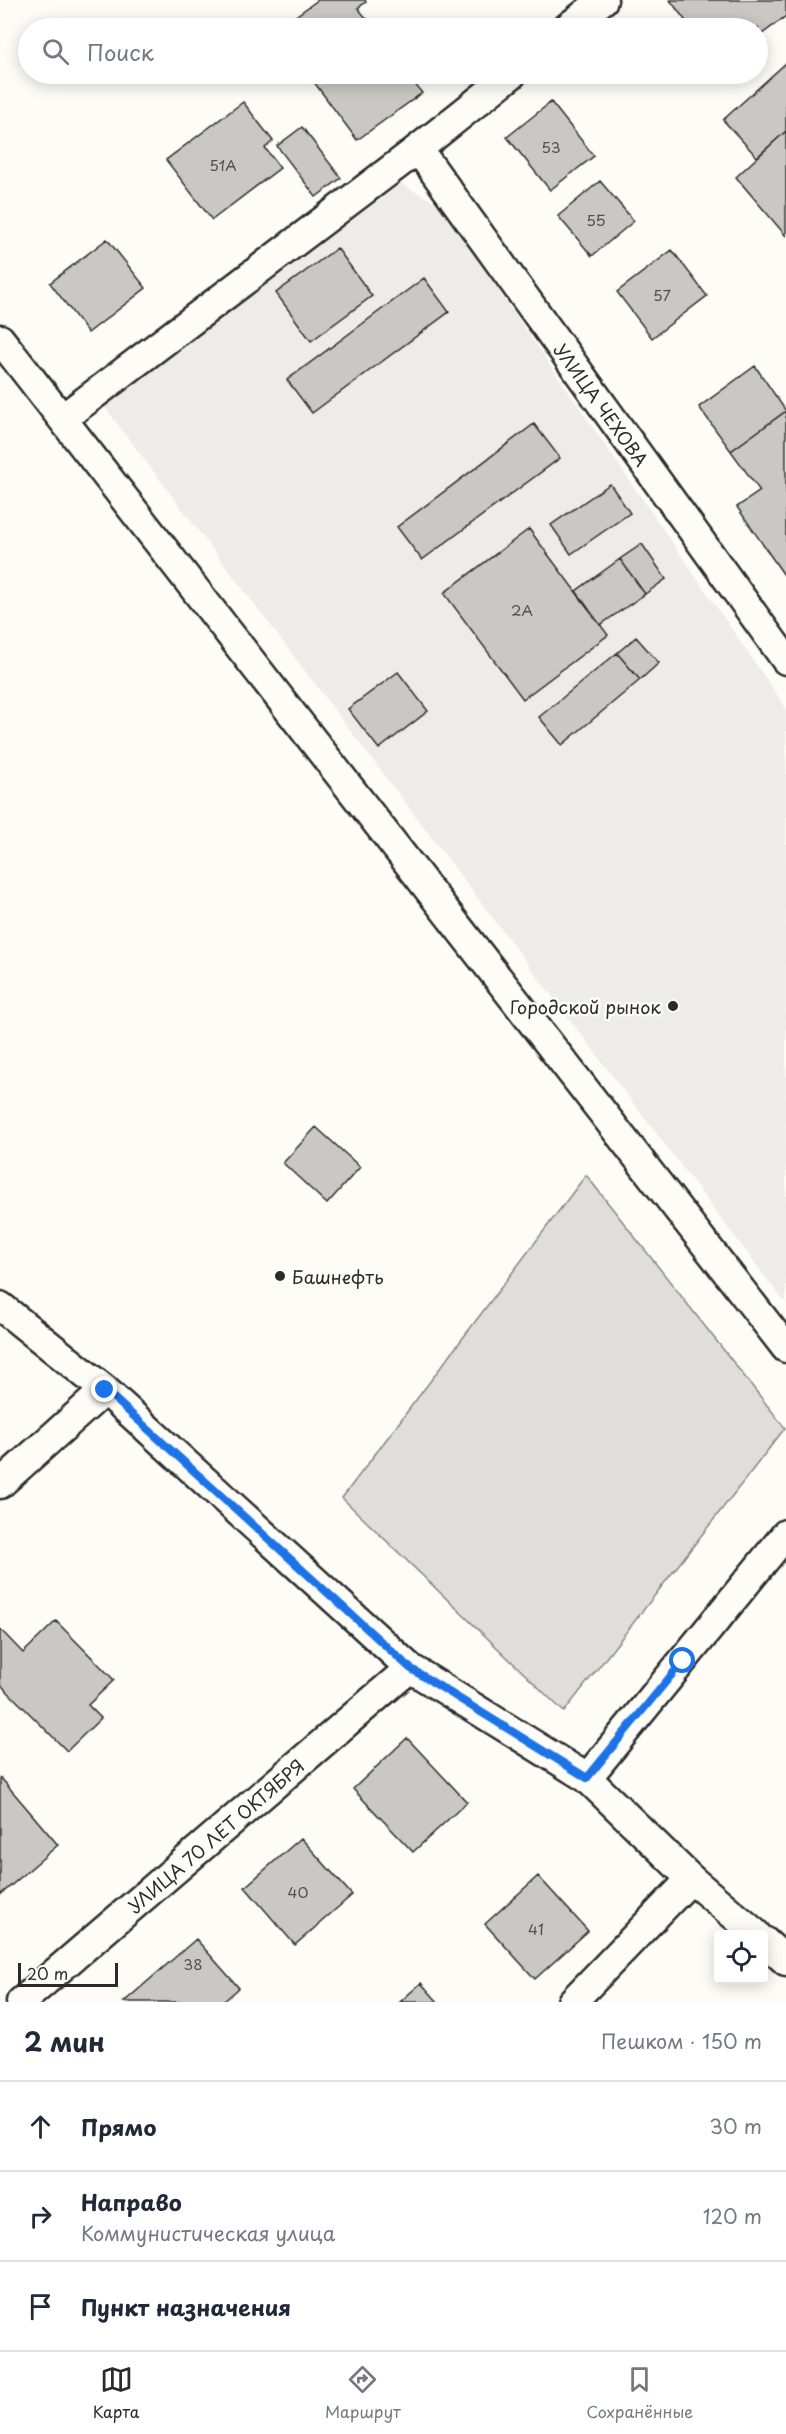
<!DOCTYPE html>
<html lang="ru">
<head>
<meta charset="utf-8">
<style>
  :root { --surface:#fff; --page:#f6f6f7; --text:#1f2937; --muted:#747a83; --line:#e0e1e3; --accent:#2b2b2b }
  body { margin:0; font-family:"Playpen Sans",sans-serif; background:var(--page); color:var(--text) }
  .controls { position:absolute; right:18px; bottom:18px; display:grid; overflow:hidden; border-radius:6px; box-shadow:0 3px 15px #0003 }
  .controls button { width:54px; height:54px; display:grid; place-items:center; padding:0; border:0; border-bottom:2px solid var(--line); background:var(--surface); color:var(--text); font:30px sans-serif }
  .scale { position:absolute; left:18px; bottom:15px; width:100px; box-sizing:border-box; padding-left:6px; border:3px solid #2b2b2b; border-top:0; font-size:16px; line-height:21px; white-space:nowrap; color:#2b2b2b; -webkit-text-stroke:4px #fdfcf7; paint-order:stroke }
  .stop { position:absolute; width:18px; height:18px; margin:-14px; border:4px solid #1a73e8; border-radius:50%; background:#fff }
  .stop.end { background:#1a73e8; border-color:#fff; box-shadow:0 2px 6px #0008 }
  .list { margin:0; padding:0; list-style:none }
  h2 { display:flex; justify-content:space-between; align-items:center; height:78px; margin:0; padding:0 24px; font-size:26px }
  h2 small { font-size:20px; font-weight:400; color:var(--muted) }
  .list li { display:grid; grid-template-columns:39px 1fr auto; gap:18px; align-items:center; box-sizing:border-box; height:90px; padding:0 24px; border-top:2px solid var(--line) }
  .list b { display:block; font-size:22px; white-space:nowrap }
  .list p { margin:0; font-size:20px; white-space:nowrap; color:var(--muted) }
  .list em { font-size:20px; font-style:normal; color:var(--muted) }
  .icon { flex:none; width:33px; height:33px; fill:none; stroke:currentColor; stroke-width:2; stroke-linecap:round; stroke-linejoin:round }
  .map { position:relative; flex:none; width:786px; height:2002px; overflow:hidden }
  .search { position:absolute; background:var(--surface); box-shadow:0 3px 15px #0003; left:18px; right:18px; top:18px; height:66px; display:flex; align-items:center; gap:15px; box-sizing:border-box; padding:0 21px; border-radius:33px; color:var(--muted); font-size:22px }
  .sheet { height:348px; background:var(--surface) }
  nav { display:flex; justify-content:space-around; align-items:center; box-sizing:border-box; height:84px; border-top:2px solid var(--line); background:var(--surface); font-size:16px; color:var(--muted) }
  nav a { display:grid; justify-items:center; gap:3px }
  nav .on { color:var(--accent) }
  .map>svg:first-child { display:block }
  .built { fill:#edece8 }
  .green { fill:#dfdeda; stroke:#858482; stroke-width:1.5 }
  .building { fill:#c9c8c4; stroke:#2b2b2b; stroke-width:1.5 }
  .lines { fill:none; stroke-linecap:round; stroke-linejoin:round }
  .minor-casing { stroke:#2b2b2b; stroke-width:33 }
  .minor { stroke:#fdfcf7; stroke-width:28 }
  .route { stroke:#1a73e8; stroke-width:8 }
  .poi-dot { fill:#2b2b2b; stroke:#fdfcf7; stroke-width:2 }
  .labels { text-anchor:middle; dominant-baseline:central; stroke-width:5; stroke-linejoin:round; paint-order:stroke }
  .number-label { font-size:15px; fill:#525251 }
  .street-label { font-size:18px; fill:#2b2b2b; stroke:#fdfcf7 }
  .poi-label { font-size:18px; fill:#2b2b2b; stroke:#fdfcf7; text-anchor:end }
</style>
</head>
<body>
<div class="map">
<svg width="786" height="2002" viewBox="0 0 786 2002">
  <rect width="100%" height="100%" fill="#fdfcf7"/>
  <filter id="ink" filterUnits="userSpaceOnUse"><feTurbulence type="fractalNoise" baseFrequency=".0167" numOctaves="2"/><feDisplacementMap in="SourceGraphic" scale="12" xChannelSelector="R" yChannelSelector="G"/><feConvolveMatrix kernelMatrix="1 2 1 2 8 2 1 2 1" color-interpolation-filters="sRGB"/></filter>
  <g filter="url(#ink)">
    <path class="built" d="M 401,184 L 440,205 L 786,708 L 786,1304 L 103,405 Z"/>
    <path class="green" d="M 586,1175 L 785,1428 L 564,1712 L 342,1498 Z"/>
    <path class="building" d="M 318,0 L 365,0 L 366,2 L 358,8 L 374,28 L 279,28 Z
      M 670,0 L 786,0 L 786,16 L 758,37 L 758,28 L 691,28 Z
      M 786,63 L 786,131 L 757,157 L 723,120 Z
      M 308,74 L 407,74 L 422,93 L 357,140 Z
      M 243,102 L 273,141 L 265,148 L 280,168 L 212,220 L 166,160 Z
      M 551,102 L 594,156 L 550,190 L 507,137 Z
      M 302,127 L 341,178 L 316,197 L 277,146 Z
      M 786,131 L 786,236 L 736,177 Z
      M 600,181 L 634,221 L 592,256 L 558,216 Z
      M 107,239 L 146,288 L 88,333 L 50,283 Z
      M 337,248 L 372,296 L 311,341 L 276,293 Z
      M 672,250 L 707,296 L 652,338 L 617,292 Z
      M 424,278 L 449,312 L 312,413 L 287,380 Z
      M 755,366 L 786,411 L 731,451 L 699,407 Z
      M 786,411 L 786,578 L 737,507 L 760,491 L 731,451 Z
      M 534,424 L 560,458 L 422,560 L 397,527 Z
      M 610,484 L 630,513 L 571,554 L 551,525 Z
      M 529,529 L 608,635 L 523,699 L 444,593 Z
      M 642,544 L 666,579 L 645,594 L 620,559 Z
      M 620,559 L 645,594 L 600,625 L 576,591 Z
      M 636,637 L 659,663 L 640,680 L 617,653 Z
      M 617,653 L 640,680 L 562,745 L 539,717 Z
      M 398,672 L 428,711 L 379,749 L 348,709 Z
      M 316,1127 L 360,1167 L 327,1204 L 283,1163 Z
      M 56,1621 L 114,1680 L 88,1705 L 101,1718 L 67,1751 L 0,1684 L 0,1629 L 23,1653 Z
      M 407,1738 L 467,1802 L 413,1852 L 353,1789 Z
      M 1,1778 L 58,1845 L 0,1895 L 0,1779 Z
      M 301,1838 L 352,1895 L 295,1945 L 245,1887 Z
      M 538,1876 L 588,1931 L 535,1979 L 485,1924 Z
      M 196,1939 L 239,1988 L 223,2002 L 124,2002 Z
      M 421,1983 L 438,2002 L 400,2002 Z"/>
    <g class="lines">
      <defs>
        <g id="minor">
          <path d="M 567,28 L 603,0"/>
          <path d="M 418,149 L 512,74"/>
          <path d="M 0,339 L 786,1348"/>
          <path id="s1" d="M 63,418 L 418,149 L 786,660"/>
          <path d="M 0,1306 L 105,1390 L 410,1668 L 587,1778 L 691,1879 L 756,1934"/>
          <path d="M 0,1484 L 105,1390"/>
          <path d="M 587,1778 L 786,1534"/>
          <path d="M 764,1941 L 786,1961"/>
          <path id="s2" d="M 21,2002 L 410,1668"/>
          <path d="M 572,2002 L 691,1879"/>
        </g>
      </defs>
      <use href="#minor" class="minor-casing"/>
      <use href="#minor" class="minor"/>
    </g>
  </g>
  <g class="lines" filter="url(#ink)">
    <path class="route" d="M 105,1390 L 410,1668 L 587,1778 L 683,1661"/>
  </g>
  <g class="poi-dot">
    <circle cx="673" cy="1006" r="6"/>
    <circle cx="280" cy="1276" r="6"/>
  </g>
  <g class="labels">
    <g class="number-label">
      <text x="551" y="146">53</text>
      <text x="223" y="164">51А</text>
      <text x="596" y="219">55</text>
      <text x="662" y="294">57</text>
      <text x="522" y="609">2А</text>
      <text x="298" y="1891">40</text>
      <text x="536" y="1928">41</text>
      <text x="193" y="1963">38</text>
    </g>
    <g class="street-label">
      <text stroke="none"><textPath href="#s1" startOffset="760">УЛИЦА ЧЕХОВА</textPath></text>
      <text stroke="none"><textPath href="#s2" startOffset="256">УЛИЦА 70 ЛЕТ ОКТЯБРЯ</textPath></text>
    </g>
    <g class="poi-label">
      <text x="661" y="1006">Городской рынок</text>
      <text x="292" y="1276" text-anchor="start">Башнефть</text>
    </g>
  </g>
</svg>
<div class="controls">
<button><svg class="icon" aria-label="locate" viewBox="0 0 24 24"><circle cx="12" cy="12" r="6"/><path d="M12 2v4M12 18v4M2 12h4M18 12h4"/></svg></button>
</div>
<div class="scale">20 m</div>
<div class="stop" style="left:683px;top:1661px"></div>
<div class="stop end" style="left:105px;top:1390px"></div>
<div class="search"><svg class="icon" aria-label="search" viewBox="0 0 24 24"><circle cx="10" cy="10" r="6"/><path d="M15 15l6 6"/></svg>Поиск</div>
</div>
<section class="sheet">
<h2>2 мин<small>Пешком · 150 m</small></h2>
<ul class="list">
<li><svg class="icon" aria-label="ahead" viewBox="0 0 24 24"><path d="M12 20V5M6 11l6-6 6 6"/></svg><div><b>Прямо</b></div><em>30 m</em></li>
<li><svg class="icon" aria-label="right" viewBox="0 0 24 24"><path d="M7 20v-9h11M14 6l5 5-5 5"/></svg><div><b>Направо</b><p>Коммунистическая улица</p></div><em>120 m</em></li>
<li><svg class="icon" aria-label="arrive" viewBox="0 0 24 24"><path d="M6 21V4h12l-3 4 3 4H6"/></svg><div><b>Пункт назначения</b></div></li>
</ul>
</section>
<nav>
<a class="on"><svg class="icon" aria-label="map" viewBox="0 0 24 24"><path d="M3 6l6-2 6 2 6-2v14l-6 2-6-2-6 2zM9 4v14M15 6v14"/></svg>Карта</a>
<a><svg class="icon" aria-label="directions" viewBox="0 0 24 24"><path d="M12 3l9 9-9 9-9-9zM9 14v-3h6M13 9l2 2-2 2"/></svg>Маршрут</a>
<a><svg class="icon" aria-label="saved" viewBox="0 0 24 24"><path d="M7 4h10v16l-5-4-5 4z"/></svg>Сохранённые</a>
</nav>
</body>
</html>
